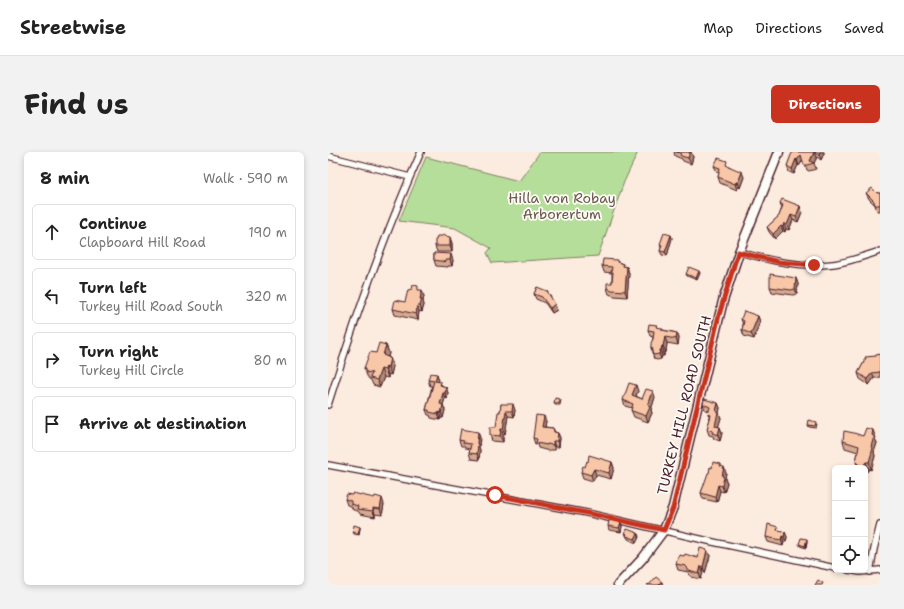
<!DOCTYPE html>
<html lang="en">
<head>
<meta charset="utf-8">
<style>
  :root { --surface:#fff; --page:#f2f2f2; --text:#222; --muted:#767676; --line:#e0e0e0; --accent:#c8321e }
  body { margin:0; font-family:"Shantell Sans",sans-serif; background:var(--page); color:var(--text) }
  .controls { position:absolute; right:12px; bottom:12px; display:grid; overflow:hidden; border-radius:6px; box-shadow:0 2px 6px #0003 }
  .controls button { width:36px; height:36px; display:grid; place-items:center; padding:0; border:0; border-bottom:1px solid var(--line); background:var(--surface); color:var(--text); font:20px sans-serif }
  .stop { position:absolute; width:12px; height:12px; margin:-9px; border:3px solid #c8321e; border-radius:50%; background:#fff }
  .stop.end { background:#c8321e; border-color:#fff; box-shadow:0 1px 4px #0008 }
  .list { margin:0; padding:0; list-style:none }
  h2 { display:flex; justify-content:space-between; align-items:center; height:52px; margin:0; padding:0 16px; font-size:17px }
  h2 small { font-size:13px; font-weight:400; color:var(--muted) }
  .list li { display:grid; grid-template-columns:26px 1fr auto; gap:12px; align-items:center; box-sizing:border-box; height:56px; margin:0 8px 8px; padding:0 8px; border:1px solid var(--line); border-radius:6px }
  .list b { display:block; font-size:15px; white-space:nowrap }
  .list p { margin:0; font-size:13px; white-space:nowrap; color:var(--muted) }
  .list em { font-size:13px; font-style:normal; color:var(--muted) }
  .icon { flex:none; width:22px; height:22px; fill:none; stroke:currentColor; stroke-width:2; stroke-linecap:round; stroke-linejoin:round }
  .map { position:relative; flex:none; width:552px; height:433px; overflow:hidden; border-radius:6px }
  header { display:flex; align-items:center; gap:24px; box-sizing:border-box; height:56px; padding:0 20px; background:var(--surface); border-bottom:1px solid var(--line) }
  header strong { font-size:19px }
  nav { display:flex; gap:22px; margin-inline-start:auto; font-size:14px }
  .intro { display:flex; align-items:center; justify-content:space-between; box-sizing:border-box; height:96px; padding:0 24px }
  h1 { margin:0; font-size:28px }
  .button { padding:10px 18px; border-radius:6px; background:var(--accent); color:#fff; font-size:14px; font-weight:700 }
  main { display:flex; gap:24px; padding:0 24px }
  aside { flex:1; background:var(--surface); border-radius:6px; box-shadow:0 2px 6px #0003 }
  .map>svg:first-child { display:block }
  .green { fill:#b6de9b; stroke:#807e63 }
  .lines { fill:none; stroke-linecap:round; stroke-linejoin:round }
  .street-casing { stroke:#4a1f2b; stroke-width:8 }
  .secondary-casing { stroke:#4a1f2b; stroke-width:11 }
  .street { stroke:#fdfcf7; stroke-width:5.5 }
  .secondary { stroke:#fdfcf7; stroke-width:8 }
  .wall { fill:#d5ab90; stroke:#4a1f2b }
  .shaded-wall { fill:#ae8b76; stroke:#4a1f2b }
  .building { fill:#f8c7a8; stroke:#4a1f2b }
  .route { stroke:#c8321e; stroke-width:5 }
  .labels { text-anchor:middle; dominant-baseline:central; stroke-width:3.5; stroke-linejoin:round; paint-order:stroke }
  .park-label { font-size:14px; fill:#6a584d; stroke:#fdfcf7 }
  .street-label { font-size:14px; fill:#4a1f2b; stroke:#fdfcf7 }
</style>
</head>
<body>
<header>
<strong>Streetwise</strong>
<nav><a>Map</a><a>Directions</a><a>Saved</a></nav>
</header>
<div class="intro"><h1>Find us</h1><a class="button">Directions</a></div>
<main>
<aside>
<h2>8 min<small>Walk · 590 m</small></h2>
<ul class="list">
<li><svg class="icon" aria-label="ahead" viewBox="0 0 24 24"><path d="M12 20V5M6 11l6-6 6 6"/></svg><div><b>Continue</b><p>Clapboard Hill Road</p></div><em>190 m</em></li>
<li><svg class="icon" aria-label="left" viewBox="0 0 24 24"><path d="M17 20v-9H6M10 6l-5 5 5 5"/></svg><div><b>Turn left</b><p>Turkey Hill Road South</p></div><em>320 m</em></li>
<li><svg class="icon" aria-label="right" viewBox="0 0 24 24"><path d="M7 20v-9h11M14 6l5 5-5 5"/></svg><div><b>Turn right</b><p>Turkey Hill Circle</p></div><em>80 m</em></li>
<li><svg class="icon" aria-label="arrive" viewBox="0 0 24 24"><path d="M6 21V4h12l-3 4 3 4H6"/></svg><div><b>Arrive at destination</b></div></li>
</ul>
</aside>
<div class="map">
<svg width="552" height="433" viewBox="0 0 552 433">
  <rect width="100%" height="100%" fill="#fcecdf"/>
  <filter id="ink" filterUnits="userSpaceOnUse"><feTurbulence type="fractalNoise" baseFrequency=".025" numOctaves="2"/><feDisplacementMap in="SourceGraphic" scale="8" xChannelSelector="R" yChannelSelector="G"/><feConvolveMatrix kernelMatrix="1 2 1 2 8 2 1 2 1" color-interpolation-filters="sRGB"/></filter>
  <g filter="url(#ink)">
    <path class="green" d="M 212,0 L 310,0 L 296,30 L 270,104 L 164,111 L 159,101 L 163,96 L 127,76 L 71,69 L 98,5 L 191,29 Z"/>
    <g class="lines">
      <defs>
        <path id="street" d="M 0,4 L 82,25
          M 411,100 C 441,108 472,116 505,112 C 520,110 537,104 552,99
          M 0,253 C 27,167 56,82 93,0
          M 0,313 L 259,361 L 385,390 L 507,416
          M 520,418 L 532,420 L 552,418
          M 542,420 L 546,397 L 552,373"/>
        <path id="secondary" d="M 290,433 L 315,406 L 336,378 L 345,355 L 395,149 L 411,100 L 451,0"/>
      </defs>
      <use href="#street" class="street-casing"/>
      <use href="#secondary" class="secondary-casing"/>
      <use href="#street" class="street"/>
      <use href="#secondary" class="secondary"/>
    </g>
    <path class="wall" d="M 346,0 L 363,0 L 365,5 L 363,12 L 355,9 L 354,7 L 347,4 Z
      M 465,0 L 496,0 L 496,1 L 493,8 L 489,5 L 486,11 L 488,17 L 481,19 L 479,18 L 475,8 L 471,14 L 470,13 L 466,22 L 461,20 L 459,14 Z
      M 386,14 L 401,14 L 416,25 L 412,36 L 410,35 L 409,38 L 392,31 L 390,25 L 391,21 L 389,20 Z
      M 538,41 L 552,41 L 552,59 L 549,59 L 547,53 L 541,47 Z
      M 452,51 L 472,54 L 474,60 L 470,70 L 465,68 L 461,78 L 458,77 L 457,80 L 455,79 L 447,87 L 441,80 L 439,75 L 451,64 L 454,56 Z
      M 343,83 L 344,86 L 339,104 L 334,103 L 332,99 L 333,96 L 332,92 Z
      M 117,84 L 124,91 L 124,100 L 109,100 L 107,94 L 108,88 Z
      M 106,101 L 125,108 L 124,114 L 120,114 L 120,115 L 108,114 L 106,108 Z
      M 290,110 L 295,112 L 296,115 L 299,115 L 301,121 L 299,145 L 286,144 L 281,142 L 279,136 L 284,131 L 284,121 L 276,120 L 274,114 Z
      M 372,121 L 369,128 L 359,124 L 358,122 Z
      M 468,126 L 470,132 L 469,142 L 465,143 L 444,140 L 442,135 Z
      M 209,135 L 229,158 L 224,161 L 217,151 L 208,147 L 206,142 Z
      M 91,138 L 96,144 L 95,149 L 96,153 L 94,160 L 91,159 L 90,168 L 67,163 L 65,157 L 77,150 Z
      M 430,164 L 432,170 L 426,187 L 416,184 L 414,178 L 415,173 L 413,167 Z
      M 329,173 L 329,175 L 335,178 L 349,181 L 351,186 L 350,193 L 339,191 L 338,200 L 336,200 L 336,204 L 334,204 L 333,207 L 329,208 L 326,207 L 324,201 L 324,199 L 323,196 L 325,185 L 322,184 L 320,178 Z
      M 58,193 L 61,201 L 60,205 L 62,206 L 65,214 L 63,223 L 60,222 L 60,226 L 56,225 L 52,235 L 45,233 L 43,228 L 41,227 L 39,224 L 36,216 L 48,201 Z
      M 552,202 L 552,226 L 546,226 L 541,233 L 532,227 L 530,221 L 536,210 Z
      M 100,228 L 111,228 L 110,229 L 115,234 L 118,235 L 120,241 L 119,247 L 117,246 L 115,253 L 117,258 L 115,266 L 113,266 L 112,268 L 103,266 L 102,263 L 100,263 L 98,258 L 104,234 L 102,234 Z
      M 310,239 L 308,244 L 314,247 L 327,245 L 323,258 L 324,261 L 320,270 L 306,265 L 303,258 L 304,256 L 297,254 L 295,248 Z
      M 233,248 L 232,253 L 227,253 L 226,251 Z
      M 390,251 L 392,256 L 391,261 L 393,266 L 390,275 L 392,275 L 394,281 L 392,289 L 386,287 L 385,284 L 381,283 L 379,277 L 382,267 L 380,262 L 381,259 L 377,258 L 375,252 Z
      M 173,252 L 187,258 L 186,265 L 180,264 L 177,282 L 175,282 L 175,290 L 164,289 L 162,283 L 168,275 L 172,260 Z
      M 218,269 L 217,275 L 225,276 L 227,280 L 230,281 L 232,286 L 231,295 L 227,295 L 227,298 L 221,298 L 221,299 L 210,296 L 209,292 L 207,292 L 205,286 Z
      M 489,272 L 488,276 L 481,275 L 480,273 Z
      M 535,284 L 548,286 L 547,287 L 549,291 L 546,300 L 547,304 L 543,318 L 541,317 L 538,321 L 537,321 L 537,316 L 530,316 L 528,310 L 530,300 L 517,296 L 515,289 Z
      M 152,285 L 151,295 L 152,298 L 151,308 L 143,307 L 141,301 L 142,297 L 137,296 L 137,294 L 133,294 L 131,288 Z
      M 284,310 L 286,316 L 283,327 L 268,323 L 265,329 L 255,326 L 253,320 L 257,315 Z
      M 393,312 L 393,314 L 398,321 L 397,326 L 399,331 L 396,340 L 392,339 L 389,350 L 375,347 L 373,341 L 381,321 L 384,316 Z
      M 17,347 L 56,352 L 54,363 L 47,362 L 47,365 L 32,362 L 30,359 L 25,358 L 23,354 L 19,353 Z
      M 293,370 L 294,374 L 293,380 L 281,378 L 280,374 Z
      M 32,375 L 32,376 L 31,383 L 26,382 L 25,380 Z
      M 451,378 L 457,380 L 459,385 L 458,390 L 456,390 L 455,394 L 440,390 L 438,385 Z
      M 297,381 L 311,385 L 308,391 L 300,387 Z
      M 479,389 L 478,396 L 472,394 L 471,392 Z
      M 379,398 L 382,404 L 377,421 L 375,420 L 373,427 L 363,425 L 360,420 L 350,418 L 348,412 L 370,406 Z"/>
    <path class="shaded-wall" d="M 360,0 L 363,0 L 365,5 L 363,12 L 360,6 Z
      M 487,0 L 489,5 L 486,11 L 482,9 Z
      M 492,0 L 496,0 L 496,1 L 493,8 L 491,2 Z
      M 473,3 L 475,8 L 471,14 L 469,8 Z
      M 468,7 L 470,13 L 466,22 L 464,17 Z
      M 414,20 L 416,25 L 412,36 L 410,30 Z
      M 408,30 L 410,35 L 409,38 L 407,32 Z
      M 472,54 L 474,60 L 470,70 L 468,65 Z
      M 463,63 L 465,68 L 461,78 L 459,73 Z
      M 456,71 L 458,77 L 457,80 L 455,75 Z
      M 453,74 L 455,79 L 447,87 L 445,82 Z
      M 343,83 L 344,86 L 339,104 L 337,100 Z
      M 122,85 L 124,91 L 124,100 L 122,94 Z
      M 123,102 L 125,108 L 124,114 L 122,108 Z
      M 299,115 L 301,121 L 299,145 L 297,139 Z
      M 371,119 L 372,121 L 369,128 L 368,126 Z
      M 468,126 L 470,132 L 469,142 L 467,137 Z
      M 94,138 L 96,144 L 95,149 L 96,153 L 94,160 L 92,154 L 92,147 Z
      M 227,152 L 229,158 L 224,161 L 222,156 Z
      M 89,154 L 91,159 L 90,168 L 88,162 Z
      M 430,164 L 432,170 L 426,187 L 423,182 Z
      M 349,181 L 351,186 L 350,193 L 348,187 Z
      M 337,185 L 339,191 L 338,200 L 335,194 Z
      M 58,193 L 61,201 L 58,211 L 55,203 Z
      M 334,194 L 336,200 L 336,204 L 333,198 Z
      M 332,198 L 334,204 L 333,207 L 331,202 Z
      M 62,206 L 65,214 L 63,223 L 60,215 Z
      M 58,214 L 60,222 L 60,226 L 57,218 Z
      M 53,217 L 56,225 L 52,235 L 49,228 Z
      M 544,221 L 546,226 L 541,233 L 539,227 Z
      M 109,222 L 111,228 L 109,234 L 107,229 Z
      M 308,233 L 310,239 L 306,249 L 304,243 Z
      M 118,235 L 120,241 L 119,247 L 117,241 Z
      M 325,239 L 327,245 L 323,258 L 324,261 L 320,270 L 318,264 L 320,254 Z
      M 115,241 L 117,246 L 115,253 L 117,258 L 115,266 L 113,261 L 112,252 Z
      M 390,251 L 392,256 L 391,261 L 393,266 L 389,279 L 387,274 L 388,259 Z
      M 185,252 L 187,258 L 186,265 L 184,259 Z
      M 178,259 L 180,264 L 177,282 L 175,277 Z
      M 111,260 L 113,266 L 112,268 L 110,262 Z
      M 216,264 L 218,269 L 216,280 L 214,275 Z
      M 392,275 L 394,281 L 392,289 L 390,283 Z
      M 173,277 L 175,282 L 175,290 L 172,284 Z
      M 545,278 L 548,286 L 547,287 L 549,291 L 546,300 L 547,304 L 543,318 L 541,310 L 544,283 Z
      M 150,280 L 152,285 L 151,295 L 152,298 L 151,308 L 149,302 Z
      M 230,281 L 232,286 L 231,295 L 229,289 Z
      M 225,289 L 227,295 L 227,298 L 225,293 Z
      M 284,310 L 286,316 L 283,327 L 281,321 Z
      M 538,310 L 541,317 L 538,321 L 537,316 L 536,316 L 535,314 Z
      M 396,315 L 398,321 L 397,326 L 399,331 L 396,340 L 394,334 L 394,324 Z
      M 266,317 L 268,323 L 265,329 L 263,323 Z
      M 390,333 L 392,339 L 389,350 L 387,345 Z
      M 54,346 L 56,352 L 54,363 L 52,357 Z
      M 45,356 L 47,362 L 47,365 L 45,359 Z
      M 293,370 L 294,374 L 293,380 L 291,376 Z
      M 32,375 L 32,376 L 31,383 L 30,381 Z
      M 457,380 L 459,385 L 458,390 L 456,385 Z
      M 310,381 L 311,385 L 308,391 L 307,387 Z
      M 454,384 L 456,390 L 455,394 L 453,388 Z
      M 479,387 L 479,389 L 478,396 L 477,394 Z
      M 379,398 L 382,404 L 377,421 L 375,415 Z
      M 373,414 L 375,420 L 373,427 L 371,422 Z
      M 334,430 L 335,433 L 331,433 Z"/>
    <path class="building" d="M 349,0 L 362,0 L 360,6 L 353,4 L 352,1 Z
      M 465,0 L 486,0 L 482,9 L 486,11 L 479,13 L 476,13 L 473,3 L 469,8 L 468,7 L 464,17 L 459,14 L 463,3 Z
      M 390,6 L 399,9 L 398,13 L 414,20 L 410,30 L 408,30 L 407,32 L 390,25 L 392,16 L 386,14 Z
      M 544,36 L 549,41 L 552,41 L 552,53 L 547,53 L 546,49 L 538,41 Z
      M 454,47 L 472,54 L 468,65 L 463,63 L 459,73 L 456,71 L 455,75 L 453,74 L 445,82 L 439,75 L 451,64 L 455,53 L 452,51 Z
      M 336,81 L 343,83 L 337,100 L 332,99 L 334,93 L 332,92 Z
      M 116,83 L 117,84 L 122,85 L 122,94 L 107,94 L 107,88 L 108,88 L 109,84 L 114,84 Z
      M 106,101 L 123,102 L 122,108 L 118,108 L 118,110 L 106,108 Z
      M 275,107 L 289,108 L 289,110 L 295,112 L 295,114 L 299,115 L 297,139 L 284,138 L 279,136 L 279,131 L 284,131 L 285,120 L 283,120 L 284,115 L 274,114 Z
      M 361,115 L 371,119 L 368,126 L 358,122 Z
      M 442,122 L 468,126 L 467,137 L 463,138 L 442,135 Z
      M 85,133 L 90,134 L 90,138 L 94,138 L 92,147 L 94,147 L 92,154 L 89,154 L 88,162 L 65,157 L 67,148 L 77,150 L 80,138 L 84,137 Z
      M 209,135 L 219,139 L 227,152 L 222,156 L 214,145 L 206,142 Z
      M 416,159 L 430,164 L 423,182 L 414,178 L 416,169 L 413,167 Z
      M 321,172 L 329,173 L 328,175 L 334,176 L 334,178 L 349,181 L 348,187 L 337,185 L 335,194 L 334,194 L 333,198 L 332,198 L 331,202 L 326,203 L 324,201 L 325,197 L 323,196 L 323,191 L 325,187 L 326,179 L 320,178 Z
      M 51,191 L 58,193 L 55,203 L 62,206 L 60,215 L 58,214 L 57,218 L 53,217 L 49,228 L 42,226 L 44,221 L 38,220 L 36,216 L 42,200 L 48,201 Z
      M 552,202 L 552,220 L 544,221 L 539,227 L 530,221 L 536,210 L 536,207 L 538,207 L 537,205 L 548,204 L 548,203 Z
      M 102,221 L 109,222 L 107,229 L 113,230 L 112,233 L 118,235 L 117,241 L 115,241 L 112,252 L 115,253 L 113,261 L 111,260 L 110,262 L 101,260 L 101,258 L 98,258 L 106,229 L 100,228 Z
      M 301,231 L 308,233 L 304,243 L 314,247 L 318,237 L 325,239 L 320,254 L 322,255 L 318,264 L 304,259 L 303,258 L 305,252 L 295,248 Z
      M 227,246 L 232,247 L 232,251 L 226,251 Z
      M 376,247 L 390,251 L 388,259 L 390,260 L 387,274 L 392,275 L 390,283 L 384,281 L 385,279 L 379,277 L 383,263 L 380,262 L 382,255 L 375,252 Z
      M 173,252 L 185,252 L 184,259 L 178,259 L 175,277 L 173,277 L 172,284 L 162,283 L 162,275 L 168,275 L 170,260 L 172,260 Z
      M 208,263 L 216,264 L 214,275 L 225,276 L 226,280 L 230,281 L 229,289 L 225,289 L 225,293 L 219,292 L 219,293 L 208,291 L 209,287 L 205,286 Z
      M 481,268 L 488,270 L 487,274 L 480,273 Z
      M 538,276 L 545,278 L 544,283 L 546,284 L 543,295 L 545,296 L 541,310 L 538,310 L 535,314 L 531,313 L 528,310 L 531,294 L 515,289 L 516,279 L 526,281 L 535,284 Z
      M 133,277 L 150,280 L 149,292 L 150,292 L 149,302 L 141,301 L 143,292 L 135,291 L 136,289 L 131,288 Z
      M 261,303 L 284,310 L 281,321 L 266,317 L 263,323 L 253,320 L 255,314 L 257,315 L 259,309 L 260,310 Z
      M 385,310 L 393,312 L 392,314 L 396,315 L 394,324 L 396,325 L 394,334 L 390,333 L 387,345 L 373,341 L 380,321 L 381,321 L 382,315 L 384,316 Z
      M 25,341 L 46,346 L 47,344 L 54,346 L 52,357 L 45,356 L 45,359 L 29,357 L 30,354 L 23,352 L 23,349 L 17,347 L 19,342 L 24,343 Z
      M 507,355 L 507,363 L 506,363 L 507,361 L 505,360 Z
      M 281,368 L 293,370 L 291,376 L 280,374 Z
      M 440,372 L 450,375 L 449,378 L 457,380 L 456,385 L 454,384 L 453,388 L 438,385 Z
      M 26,373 L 32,375 L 30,381 L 25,380 Z
      M 299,377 L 310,381 L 307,387 L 298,384 L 299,382 L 297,381 Z
      M 473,386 L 479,387 L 477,394 L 471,392 Z
      M 372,396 L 379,398 L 375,415 L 373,414 L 371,422 L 361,419 L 358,414 L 348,412 L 350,404 L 351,405 L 351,403 L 356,404 L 357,402 L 370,406 Z
      M 328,425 L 334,430 L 331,433 L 319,433 L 320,432 L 321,433 Z
      M 490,428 L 495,431 L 494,433 L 487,433 Z"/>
  </g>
  <g class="lines" filter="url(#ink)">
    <path class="route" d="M 167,343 L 259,361 L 336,378 L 345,356 L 391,163 L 410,100 L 451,110 L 486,113"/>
  </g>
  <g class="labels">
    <g class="park-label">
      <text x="234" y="46">Hilla von Robay<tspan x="234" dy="16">Arborertum</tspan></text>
    </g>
    <g class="street-label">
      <text transform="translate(356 253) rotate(-76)">TURKEY HILL ROAD SOUTH</text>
    </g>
  </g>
</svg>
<div class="controls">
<button>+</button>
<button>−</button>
<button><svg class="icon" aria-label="locate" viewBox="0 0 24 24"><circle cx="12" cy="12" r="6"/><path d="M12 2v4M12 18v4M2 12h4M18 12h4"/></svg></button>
</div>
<div class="stop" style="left:167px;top:343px"></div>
<div class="stop end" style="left:486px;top:113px"></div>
</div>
</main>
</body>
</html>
